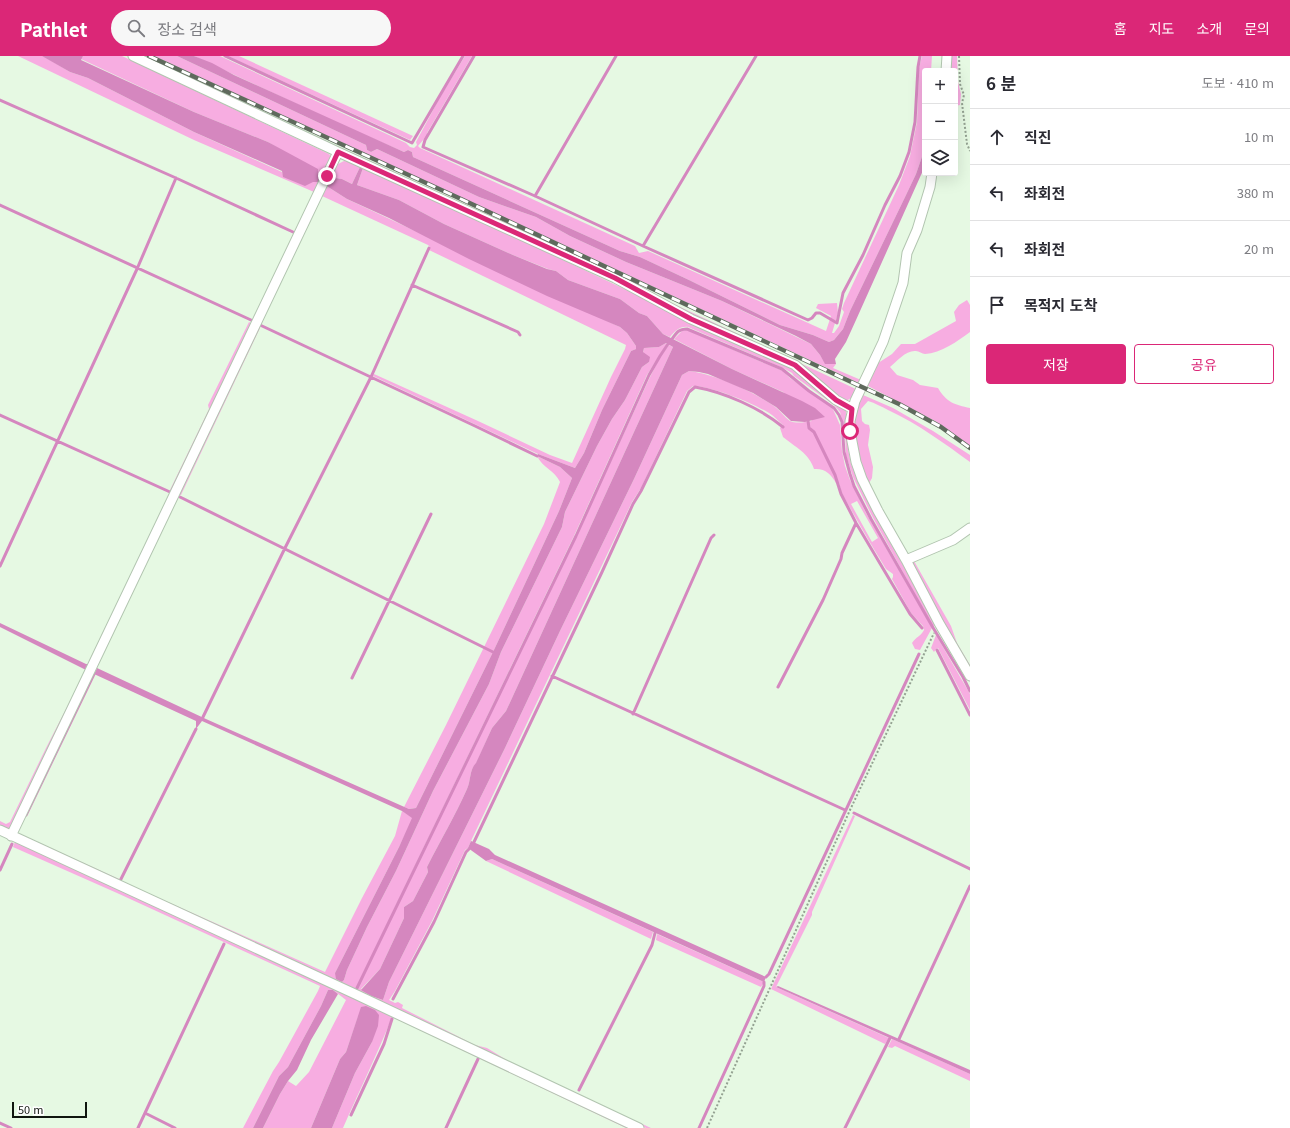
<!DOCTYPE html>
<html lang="ko">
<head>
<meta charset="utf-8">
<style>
  :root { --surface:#fff; --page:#f7f7f7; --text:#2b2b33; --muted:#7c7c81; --line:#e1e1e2; --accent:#db2777 }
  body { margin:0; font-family:Georgia,"Noto Sans KR",serif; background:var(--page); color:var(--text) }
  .controls { position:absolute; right:12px; top:12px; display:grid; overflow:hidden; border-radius:4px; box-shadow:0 4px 16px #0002 }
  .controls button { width:36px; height:36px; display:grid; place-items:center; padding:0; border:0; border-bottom:1px solid var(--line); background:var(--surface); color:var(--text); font:20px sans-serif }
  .scale { position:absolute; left:12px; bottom:10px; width:75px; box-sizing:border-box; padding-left:4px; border:2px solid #10160f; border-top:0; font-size:11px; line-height:14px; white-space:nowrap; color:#10160f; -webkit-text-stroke:3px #fff; paint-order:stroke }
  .stop { position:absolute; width:12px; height:12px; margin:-9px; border:3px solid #db2777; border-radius:50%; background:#fff }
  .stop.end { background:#db2777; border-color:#fff; box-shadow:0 1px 4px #0008 }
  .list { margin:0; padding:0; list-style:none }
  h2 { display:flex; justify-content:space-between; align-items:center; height:52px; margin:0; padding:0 16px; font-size:17px }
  h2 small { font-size:13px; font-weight:400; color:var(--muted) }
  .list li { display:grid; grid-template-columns:26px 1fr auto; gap:12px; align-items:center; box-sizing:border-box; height:56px; padding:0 16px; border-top:1px solid var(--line) }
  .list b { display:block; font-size:15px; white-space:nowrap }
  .list em { font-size:13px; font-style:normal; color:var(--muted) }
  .actions { display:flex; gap:8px; padding:12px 16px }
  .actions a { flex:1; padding:9px 0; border:1px solid var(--accent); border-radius:4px; text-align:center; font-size:14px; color:var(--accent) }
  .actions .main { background:var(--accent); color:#fff }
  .icon { flex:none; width:22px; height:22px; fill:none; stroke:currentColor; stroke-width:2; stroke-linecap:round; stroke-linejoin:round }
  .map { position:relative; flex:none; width:970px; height:1072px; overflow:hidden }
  header { display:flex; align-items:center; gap:24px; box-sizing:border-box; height:56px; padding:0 20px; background:var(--accent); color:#fff }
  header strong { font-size:19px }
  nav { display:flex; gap:22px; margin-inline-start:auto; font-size:14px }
  .search { width:280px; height:36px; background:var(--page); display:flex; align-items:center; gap:10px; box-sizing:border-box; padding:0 14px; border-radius:22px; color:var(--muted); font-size:15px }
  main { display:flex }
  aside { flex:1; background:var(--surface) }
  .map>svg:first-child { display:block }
  .green { fill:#f7ade1; fill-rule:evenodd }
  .water { fill:#d587bf }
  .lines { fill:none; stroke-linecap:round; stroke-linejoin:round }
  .stream { stroke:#d587bf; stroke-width:3 }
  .street-casing { stroke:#b2c5b0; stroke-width:11 }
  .path { stroke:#94a292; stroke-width:2; stroke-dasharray:2 2; stroke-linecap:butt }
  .street { stroke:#fff; stroke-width:9 }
  .rail-casing { stroke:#5f6a5d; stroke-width:4.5 }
  .rail { stroke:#fff; stroke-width:3; stroke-dasharray:9; stroke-linecap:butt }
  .route { stroke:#db2777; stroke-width:5 }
</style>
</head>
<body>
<header>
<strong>Pathlet</strong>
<div class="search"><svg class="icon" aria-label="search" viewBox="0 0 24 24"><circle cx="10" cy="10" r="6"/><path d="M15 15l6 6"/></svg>장소 검색</div>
<nav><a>홈</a><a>지도</a><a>소개</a><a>문의</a></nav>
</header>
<main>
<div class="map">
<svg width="970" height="1072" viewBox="0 0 970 1072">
  <rect width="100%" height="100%" fill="#e6f9e3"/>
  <path class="green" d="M 18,0 L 42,0 L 45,1 L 70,16 L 88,22 L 194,76 L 282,116 L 284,121 L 318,126 L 314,136 L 194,84 Z
    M 83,0 L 122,0 L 329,98 L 331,101 L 321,121 L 318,117 L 268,86 L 194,56 L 81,3 Z
    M 154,0 L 177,0 L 366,89 L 367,94 L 371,96 L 377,93 L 479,141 L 536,161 L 570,180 L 626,206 L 722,245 L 811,288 L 820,299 L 825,307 L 836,308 L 833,312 L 861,324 L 859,327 L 538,177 Z
    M 194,0 L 220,0 L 406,87 L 410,91 L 414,92 L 417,89 L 416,86 L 439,43 L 465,0 L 472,0 L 427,77 L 428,80 L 427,83 L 424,83 L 418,90 L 420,92 L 635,190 L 639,197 L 648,195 L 826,275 L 831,260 L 816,252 L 818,248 L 837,247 L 838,257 L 832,277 L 834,277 L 839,270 L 844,256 L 842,253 L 844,247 L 899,129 L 910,100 L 917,66 L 919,12 L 922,0 L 932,0 L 931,15 L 925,15 L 925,92 L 916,118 L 906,139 L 850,255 L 843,273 L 834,284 L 829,286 L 813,279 L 780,269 L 689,224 L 640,201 L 620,195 L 413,101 L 412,96 L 408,94 L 404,96 L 342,69 Z
    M 228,0 L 239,0 L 413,80 L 410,84 Z
    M 950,0 L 957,0 L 958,26 L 961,38 L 960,49 L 955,50 L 955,15 L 949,15 Z
    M 344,105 L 350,106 L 360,111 L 352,128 L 342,123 L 329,121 L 336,109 Z
    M 363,112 L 504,176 L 787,310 L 795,314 L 846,354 L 846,365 L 848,393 L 851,408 L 887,481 L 936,567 L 933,571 L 871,458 L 853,421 L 846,399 L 845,374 L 840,356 L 834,349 L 794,320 L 792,317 L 783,312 L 688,271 C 680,270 675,275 670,281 L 663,278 L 647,260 L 639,257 L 620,243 L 568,224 L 556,215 L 548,213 L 513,199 L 444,168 L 399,144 L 357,129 Z
    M 325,129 L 347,143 L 620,271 L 627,277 L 636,290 L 636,293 L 631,295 L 602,354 L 584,397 L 575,412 L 538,398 L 373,320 L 374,318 L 478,365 L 550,399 L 572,407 L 611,321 L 625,293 L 626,289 L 429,194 L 430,191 L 428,189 L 322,140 Z
    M 631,228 L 858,334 C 854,340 850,345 842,345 L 797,308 L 691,261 Z
    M 967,244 L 970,249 L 970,276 C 958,285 941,297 925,298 C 922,298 919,295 916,295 C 906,294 897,305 890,311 L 897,319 L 913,324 L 920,329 L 938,332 C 946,346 955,349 970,352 L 970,390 L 935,365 L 866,329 L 875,309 L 892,298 L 901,288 L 915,288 L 956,265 L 954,256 L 959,249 Z
    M 249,266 L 252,268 L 174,436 L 170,434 L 209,353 L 208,349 Z
    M 257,270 L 260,272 L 181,439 L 177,438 Z
    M 687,274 L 783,315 L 790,322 L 832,351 L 840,369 L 842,395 L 845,410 L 850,424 L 866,457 L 932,572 L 920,594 L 915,593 L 912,587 C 916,581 921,580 924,574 L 923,570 L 911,557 L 892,523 L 893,521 L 893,518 L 886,513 L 869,485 L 842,438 L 839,427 L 836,427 C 831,418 825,412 814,413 C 809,397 795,391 783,381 L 780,372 L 783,369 C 779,366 776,362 772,359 C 756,348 711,330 693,330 L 687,335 L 641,432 L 632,446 L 471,785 L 468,792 L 465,794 L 432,865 L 395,935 L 389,944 L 395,947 L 398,946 L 403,949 L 402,952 L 475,989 L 487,992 L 520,1012 L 651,1072 L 646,1072 L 19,780 L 20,778 L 119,823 L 123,826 L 325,916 L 362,842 L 395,780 L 402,755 L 413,762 L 399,791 L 335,917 L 342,926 L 344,924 L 347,914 L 367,871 L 396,815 L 433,735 L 489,628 L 501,596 L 562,471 L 565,456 L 597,390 L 612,363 L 625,344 L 642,311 L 649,306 L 643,296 L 644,292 L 659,291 L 666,287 L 667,288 L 659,300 L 647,319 L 574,480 L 356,932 L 356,935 L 576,481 L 650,321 L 660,301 L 669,289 L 673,291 L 506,655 L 492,672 L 476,708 C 469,714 471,725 467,733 C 455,760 440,785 427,811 L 428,816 L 413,845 L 404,851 L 404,862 L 380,913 L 361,933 L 371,940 L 383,944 L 389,926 L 505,692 L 560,575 L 634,423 L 682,319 L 689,315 C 715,318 752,335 774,350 C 780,354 784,361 790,365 C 796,368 806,366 812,365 L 783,336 L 732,313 L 674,283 L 682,275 ZM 857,445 L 878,482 L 872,486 L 851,448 Z
    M 863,339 L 893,352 L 933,375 L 970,399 L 970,406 C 944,387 918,368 888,354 C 882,351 875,347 868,345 L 861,353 L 862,365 L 865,368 L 869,369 L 870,374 L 868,389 L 873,411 L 872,422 L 868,429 L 855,396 L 854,354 Z
    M 537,400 L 560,411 L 572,422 L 559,455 L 493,596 L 416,752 L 409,753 L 404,751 L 446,669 L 544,468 L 560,426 C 555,415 542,411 537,400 Z
    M 170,438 L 172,440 L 10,773 L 5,774 L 0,772 L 0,765 L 6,768 L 10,766 L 46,692 L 89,608 L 90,603 Z
    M 914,505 L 951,570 L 957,587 L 970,609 L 970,615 L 910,507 Z
    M 936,579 L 970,638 L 970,654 L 938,592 L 936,593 L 934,596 L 931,592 Z
    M 853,759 L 855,760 L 812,856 L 812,859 L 776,931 L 889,982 L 885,988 L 771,933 Z
    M 15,786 L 335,932 L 634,1072 L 626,1072 L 392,961 C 377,999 359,1035 343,1072 L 332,1072 L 355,1017 L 372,986 L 358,961 L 346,996 L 340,1003 L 311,1072 L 263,1072 L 280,1038 L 288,1025 L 296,1030 L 309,1016 L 346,944 L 333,934 L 328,934 L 321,950 L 288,1011 L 279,1020 L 253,1072 L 243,1072 L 273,1015 L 279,1006 L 318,935 L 320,930 L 117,837 L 13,791 Z
    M 492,803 L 653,876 L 651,883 L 486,805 Z
    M 657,878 L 764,926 L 761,931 L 656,884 Z
    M 892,983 L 970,1018 L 970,1025 L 895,990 L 892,992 L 888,991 Z"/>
  <path class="water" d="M 42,0 L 83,0 L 81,4 L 194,56 L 268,86 L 318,113 L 318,117 L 321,121 L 318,126 L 313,126 L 305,130 L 283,121 L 282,115 L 194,76 L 88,22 L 70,16 Z
    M 177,0 L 194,0 L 212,7 L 234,19 L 404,96 L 408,94 L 412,96 L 413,101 L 620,195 L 640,201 L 689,224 L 780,269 L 813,279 L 829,286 L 834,284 L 843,273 L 850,255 L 906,139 L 916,118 L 925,92 L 925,110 L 856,264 L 846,286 L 835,303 L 836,308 L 825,308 L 820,299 L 811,288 L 796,280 L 722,245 L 626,206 L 570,180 L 536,161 L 479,141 L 377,93 L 371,96 L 367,94 L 366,89 Z
    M 360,111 L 363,112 L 357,129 L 399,144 L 444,168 L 513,199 L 547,213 L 556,215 L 568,224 L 620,243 L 639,257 L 647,260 L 663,278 L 732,313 L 802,345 L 815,352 L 825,361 L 805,366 L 791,365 L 776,351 L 753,337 L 708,318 L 699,316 L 689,315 L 682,319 L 634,423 L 560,575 L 505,692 L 389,926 L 383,944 L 371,940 L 361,934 L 380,913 L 404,862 L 404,851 L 413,845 L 428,816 L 427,811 C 440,785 455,760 467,733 C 471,725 469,714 476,707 L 492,672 L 506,655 L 673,291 L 666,287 L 659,291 L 644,292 L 643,296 L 650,301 L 649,306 L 642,311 L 625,344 L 612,363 L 597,390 L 565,456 L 562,471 L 501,596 L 489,628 L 433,735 L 396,815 L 367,871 L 347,914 L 344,924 L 342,926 L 336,923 L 335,917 L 399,791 L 412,762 L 402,755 L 202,665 L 196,673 L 196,665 L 94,618 L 97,612 L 206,663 L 409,753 L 416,752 L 493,596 L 559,455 L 572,422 L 560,411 L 537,400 L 538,398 L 575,412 L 584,397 L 602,354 L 631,295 L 636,293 L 636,290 L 627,277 L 620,271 L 547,240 L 469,203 L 389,162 L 347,143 L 325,129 L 329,121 L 342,123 L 352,128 Z
    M 0,567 L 86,608 L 89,608 L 86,614 L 0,571 Z
    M 471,785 L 489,793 L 495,799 L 766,921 L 764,926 L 492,803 L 486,805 L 468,792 Z
    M 778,930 L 970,1014 L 970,1018 L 776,931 Z
    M 328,934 L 333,934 L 338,938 L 311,984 L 297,1014 L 288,1025 L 280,1038 L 263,1072 L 253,1072 L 279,1020 L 288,1011 L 321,950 Z
    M 366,950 L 375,954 L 379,959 L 378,970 L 372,986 L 355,1017 L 332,1072 L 311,1072 L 340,1003 L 346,996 L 361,951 Z"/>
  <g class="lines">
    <path class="stream" d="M 225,0 L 412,87 L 463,0
      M 474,0 L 425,84 L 423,91 L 535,140 L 643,190 L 808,264 L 812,262 L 816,257 L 820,257 L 837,267 L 843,237 L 863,199 L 885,149 L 900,120 L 909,96 L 915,66 L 918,11 L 920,0
      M 0,44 L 176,122 L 293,176
      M 535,140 L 616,0
      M 0,149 L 251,264
      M 643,190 L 756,0
      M 412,229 L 518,276 L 520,279
      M 260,269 L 475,370 L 537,400
      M 672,283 C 677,276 679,273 687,273 L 782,313 L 809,335 L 834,352 L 839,359 L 842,366 L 844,396 L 850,418 L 854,430 L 871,463 L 932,570 L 963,621 L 970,635
      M 0,359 L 170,436
      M 808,365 L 809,372 L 814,376 L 835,419 L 841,438 L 856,467 L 910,558 L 922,572
      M 180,441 L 493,596
      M 0,510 L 137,213 L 176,122
      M 937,594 L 970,659
      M 552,620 L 845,754
      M 352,622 L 431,458
      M 778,631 L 823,544 L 841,503 L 842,497 L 856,467
      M 633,658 L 711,482 L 714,479
      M 203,661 L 285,492 L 371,321 L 429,192
      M 854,757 L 970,813
      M 26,759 L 94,618
      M 474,786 L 602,516 L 633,448 L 641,435 L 689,336 L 695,331 C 724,336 760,352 783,371
      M 0,814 L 12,788
      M 120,825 L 196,673
      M 766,921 L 769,918 L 919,598
      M 357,932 L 576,480 L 649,319 L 660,300 L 668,288
      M 393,943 L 434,866 L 466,796 L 469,793
      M 899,983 L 970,830
      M 579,1034 L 652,889 L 655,877
      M 351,1059 L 384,988 L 392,963
      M 0,1067 L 11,1072
      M 138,1072 L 145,1057
      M 175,1072 L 145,1057 L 224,888
      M 446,1072 L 478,1003
      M 699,1072 L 764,930 L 764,926
      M 845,1072 L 890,982"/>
    <defs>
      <path id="street" d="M 133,0 L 338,96 L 615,222 L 691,263 L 795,309 L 836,344 L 853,353
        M 946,15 L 947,0
        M 932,117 L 930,131 L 917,174 L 907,197 L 903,227 L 883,286 L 855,345 L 850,365 L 850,375 L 856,406 L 862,423 L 878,455 L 906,504 L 939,567 L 970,620
        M 906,504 L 953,484 L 970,472
        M 0,774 L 355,938 L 639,1072
        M 11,780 L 338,96"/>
    </defs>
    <use href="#street" class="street-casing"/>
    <path class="path" d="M 959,0 L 960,28 L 964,39 L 962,47 L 967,88 L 970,95
      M 707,1072 L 850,754 L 934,577"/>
    <use href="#street" class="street"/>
    <defs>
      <path id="rail" d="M 149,0 L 461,143 L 862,331 L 899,348 L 941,371 L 970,392"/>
    </defs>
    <use href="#rail" class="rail-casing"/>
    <use href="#rail" class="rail"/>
  </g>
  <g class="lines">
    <path class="route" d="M 327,120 L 338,96 L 615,222 L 691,263 L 795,309 L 836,344 L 852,353 L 850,375"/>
  </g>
</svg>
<div class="controls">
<button>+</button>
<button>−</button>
<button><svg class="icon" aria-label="layers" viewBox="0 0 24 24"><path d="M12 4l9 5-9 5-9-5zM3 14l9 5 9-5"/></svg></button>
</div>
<div class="scale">50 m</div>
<div class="stop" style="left:850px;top:375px"></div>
<div class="stop end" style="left:327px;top:120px"></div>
</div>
<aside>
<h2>6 분<small>도보 · 410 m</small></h2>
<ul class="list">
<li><svg class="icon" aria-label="ahead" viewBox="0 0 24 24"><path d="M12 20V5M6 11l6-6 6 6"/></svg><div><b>직진</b></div><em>10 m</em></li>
<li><svg class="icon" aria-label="left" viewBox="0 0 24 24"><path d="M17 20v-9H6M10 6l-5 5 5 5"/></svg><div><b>좌회전</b></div><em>380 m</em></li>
<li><svg class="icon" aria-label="left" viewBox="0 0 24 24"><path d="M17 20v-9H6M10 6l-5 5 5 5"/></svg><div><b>좌회전</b></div><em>20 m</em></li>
<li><svg class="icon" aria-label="arrive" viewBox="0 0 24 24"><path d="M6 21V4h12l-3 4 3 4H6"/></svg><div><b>목적지 도착</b></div></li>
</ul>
<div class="actions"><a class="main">저장</a><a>공유</a></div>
</aside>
</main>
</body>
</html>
